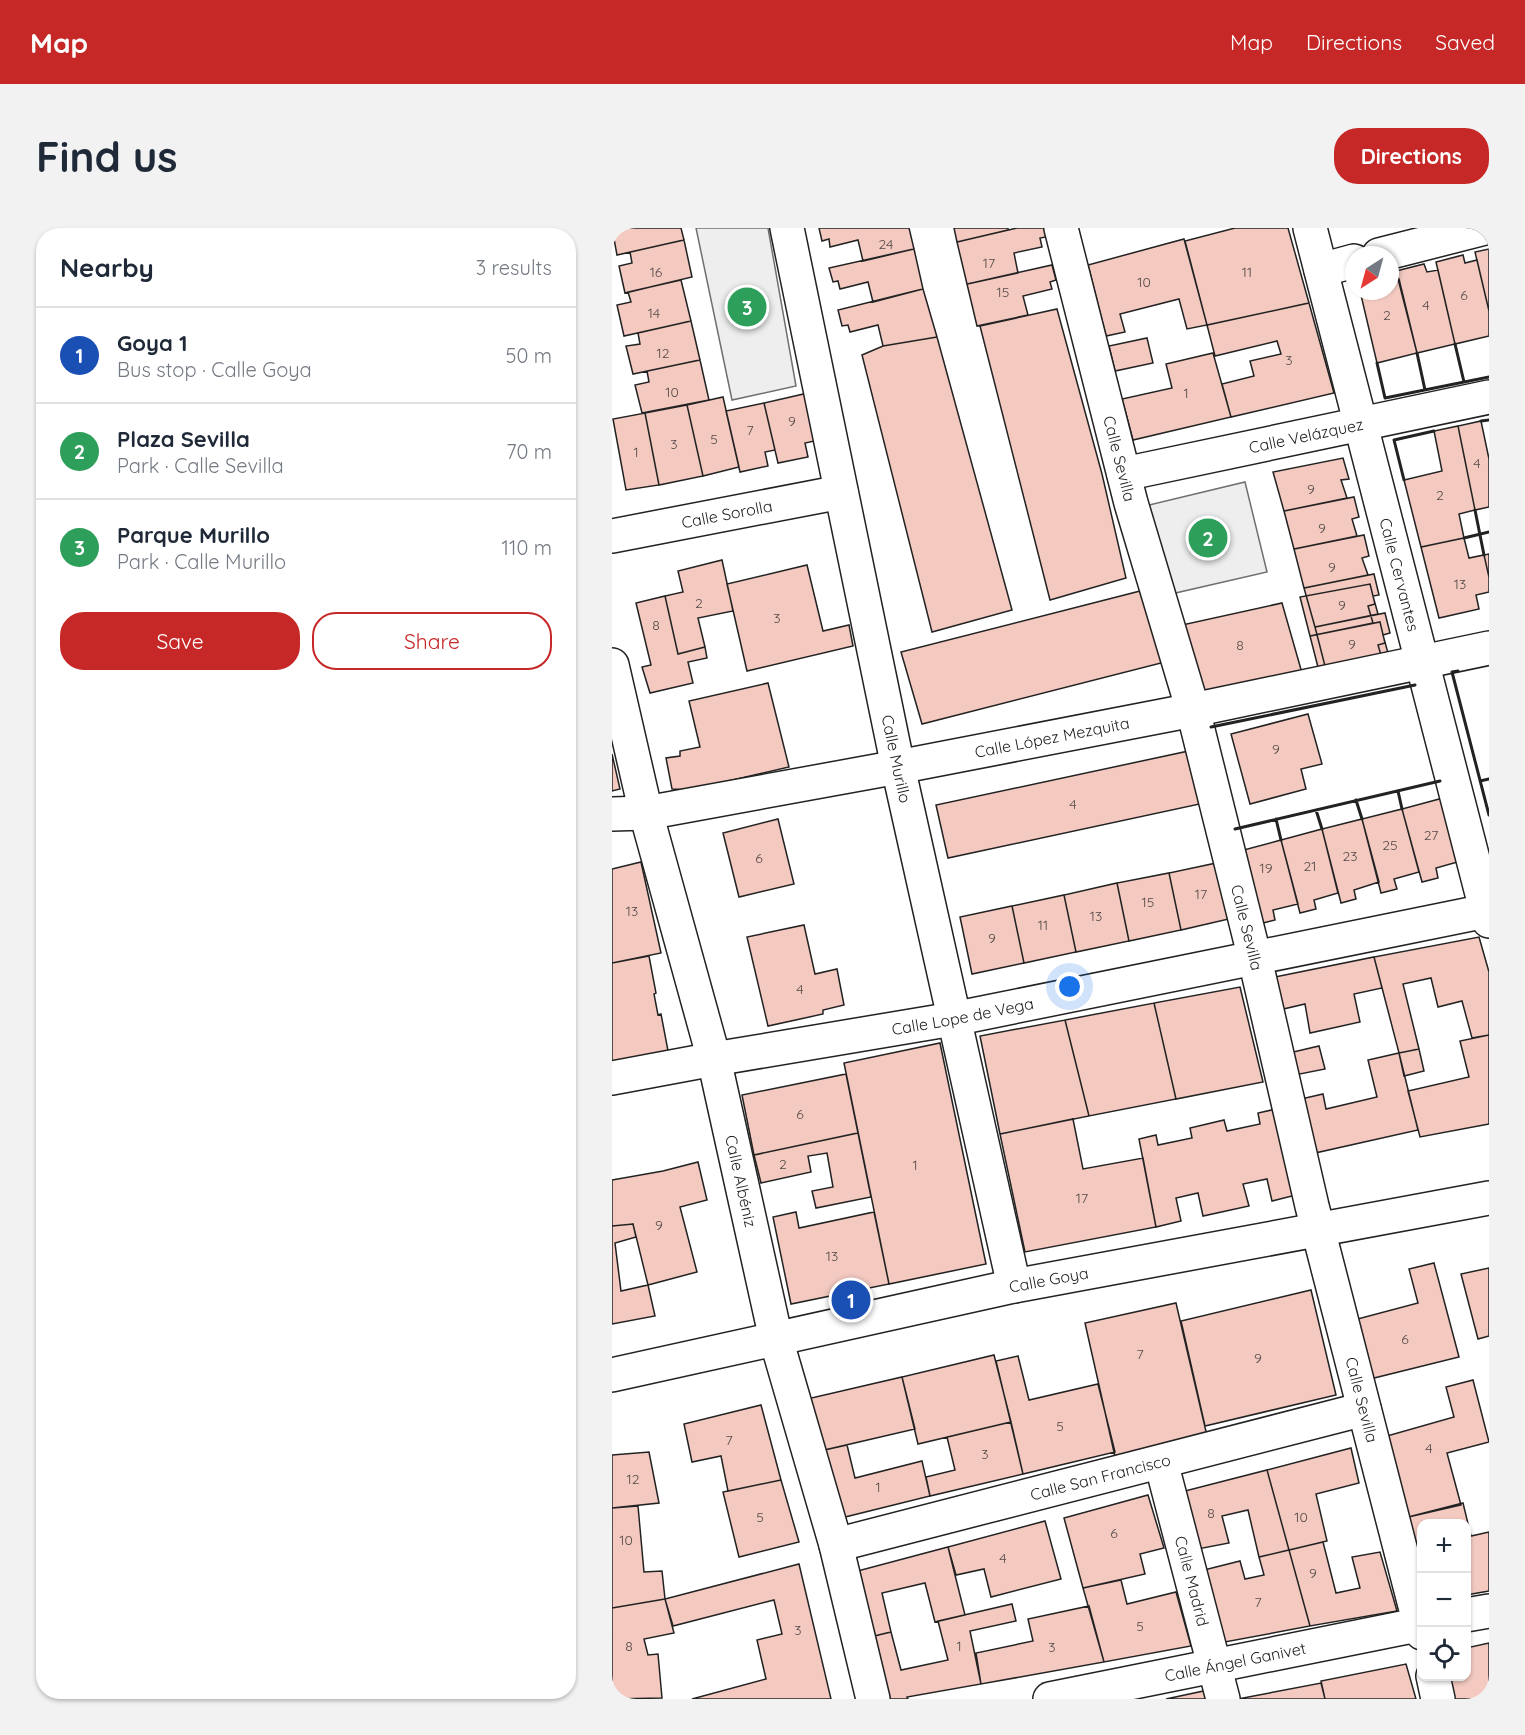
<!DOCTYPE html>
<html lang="en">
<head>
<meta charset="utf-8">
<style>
  :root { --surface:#fff; --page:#f2f2f3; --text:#1f2937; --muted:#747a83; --line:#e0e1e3; --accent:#c62828 }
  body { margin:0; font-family:Quicksand,sans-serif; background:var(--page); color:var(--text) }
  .controls { position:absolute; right:18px; bottom:18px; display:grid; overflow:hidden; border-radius:12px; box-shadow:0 2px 4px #0004 }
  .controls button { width:54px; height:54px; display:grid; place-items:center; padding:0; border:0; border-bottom:2px solid var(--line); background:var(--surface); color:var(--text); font:30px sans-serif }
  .compass { position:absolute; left:733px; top:18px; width:54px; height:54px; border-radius:50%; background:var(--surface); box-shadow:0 2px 4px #0004; rotate:216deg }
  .you { position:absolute; left:458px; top:759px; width:21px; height:21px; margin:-15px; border:4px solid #fff; border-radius:50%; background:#1a73e8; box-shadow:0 0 0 9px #1a73e833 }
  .badge { display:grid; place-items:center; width:39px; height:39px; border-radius:50%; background:var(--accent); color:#fff; font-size:20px; font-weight:700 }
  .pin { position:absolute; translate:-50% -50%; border:3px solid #fff; box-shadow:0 2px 6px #0006 }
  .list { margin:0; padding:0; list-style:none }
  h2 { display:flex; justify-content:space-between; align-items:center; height:78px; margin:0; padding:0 24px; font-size:26px }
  h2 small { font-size:20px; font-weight:400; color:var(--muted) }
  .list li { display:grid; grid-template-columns:39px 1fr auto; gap:18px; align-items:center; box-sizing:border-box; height:96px; padding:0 24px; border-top:2px solid var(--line) }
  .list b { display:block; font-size:22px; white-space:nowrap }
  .list p { margin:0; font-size:20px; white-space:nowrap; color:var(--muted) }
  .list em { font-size:20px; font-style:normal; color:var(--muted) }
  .actions { display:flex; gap:12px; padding:18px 24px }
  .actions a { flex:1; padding:14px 0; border:2px solid var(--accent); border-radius:24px; text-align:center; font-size:21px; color:var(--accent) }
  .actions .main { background:var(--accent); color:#fff }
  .icon { flex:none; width:33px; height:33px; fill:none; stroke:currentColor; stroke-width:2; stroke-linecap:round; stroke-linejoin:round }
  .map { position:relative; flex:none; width:877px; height:1471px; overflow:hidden; border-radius:24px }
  header { display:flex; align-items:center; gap:36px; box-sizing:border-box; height:84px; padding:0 30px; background:var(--accent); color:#fff }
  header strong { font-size:28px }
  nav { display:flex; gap:33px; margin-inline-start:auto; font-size:21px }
  .intro { display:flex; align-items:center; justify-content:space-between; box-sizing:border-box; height:144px; padding:0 36px }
  h1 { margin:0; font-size:42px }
  .button { padding:15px 27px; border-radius:24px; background:var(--accent); color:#fff; font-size:21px; font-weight:700 }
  main { display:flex; gap:36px; padding:0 36px }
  aside { flex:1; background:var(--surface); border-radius:24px; box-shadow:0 2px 4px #0004 }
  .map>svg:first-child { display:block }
  .green { fill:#eee; stroke:#6f6f6f; stroke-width:1.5 }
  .building { fill:#f3c9c0; stroke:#222; stroke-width:1.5 }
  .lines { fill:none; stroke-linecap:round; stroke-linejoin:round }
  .street-casing { stroke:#222; stroke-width:36 }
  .secondary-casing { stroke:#222; stroke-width:36 }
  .street { stroke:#fff; stroke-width:33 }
  .secondary { stroke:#fff; stroke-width:33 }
  .wall { stroke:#222; stroke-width:3 }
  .labels { text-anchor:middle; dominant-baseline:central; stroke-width:4.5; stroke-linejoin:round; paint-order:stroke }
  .number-label { font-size:14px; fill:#564c4a }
  .street-label { font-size:16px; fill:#222; stroke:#fff }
</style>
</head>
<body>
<header>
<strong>Map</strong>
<nav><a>Map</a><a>Directions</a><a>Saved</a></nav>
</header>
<div class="intro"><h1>Find us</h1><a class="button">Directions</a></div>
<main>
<aside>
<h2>Nearby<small>3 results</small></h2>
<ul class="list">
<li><span class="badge" style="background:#1a4fb4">1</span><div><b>Goya 1</b><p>Bus stop · Calle Goya</p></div><em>50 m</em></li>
<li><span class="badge" style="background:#2e9e5b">2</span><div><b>Plaza Sevilla</b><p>Park · Calle Sevilla</p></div><em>70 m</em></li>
<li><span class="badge" style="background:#2e9e5b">3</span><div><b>Parque Murillo</b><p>Park · Calle Murillo</p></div><em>110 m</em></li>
</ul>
<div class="actions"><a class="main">Save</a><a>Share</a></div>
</aside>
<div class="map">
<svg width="877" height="1471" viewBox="0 0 877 1471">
  <rect width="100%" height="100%" fill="#fff"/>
  <path class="green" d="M 84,0 L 156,0 L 184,158 L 120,172 Z
    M 633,254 L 655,344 L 559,366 L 537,277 Z"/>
  <path class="building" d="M 0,0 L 69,0 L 72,12 L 5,27 Z
    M 207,0 L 297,0 L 302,21 L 251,33 L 246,12 L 218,19 L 217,11 L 210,13 Z
    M 342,0 L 396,0 L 396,2 L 345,14 Z
    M 405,0 L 432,0 L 434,9 L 428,10 L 430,19 L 402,25 L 406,45 L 355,56 L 345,14 Z
    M 623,0 L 676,0 L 697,75 L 595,97 L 573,13 Z
    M 572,11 L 595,97 L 575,101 L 567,71 L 508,86 L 513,104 L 494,108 L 476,37 Z
    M 72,12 L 80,49 L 13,65 L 7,38 L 20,35 L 18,24 Z
    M 302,21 L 311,61 L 261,74 L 256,54 L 228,61 L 226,53 L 221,54 L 217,40 Z
    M 877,21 L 877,83 L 863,24 Z
    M 851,27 L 853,35 L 865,32 L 877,83 L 877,108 L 843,116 L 824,34 Z
    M 812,36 L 815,44 L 826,42 L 843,116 L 805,125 L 784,43 Z
    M 440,37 L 444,52 L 438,54 L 440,61 L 411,68 L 416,87 L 365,98 L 355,56 Z
    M 787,51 L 805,125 L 765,135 L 748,63 L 778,63 L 778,53 Z
    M 69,52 L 79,93 L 12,108 L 5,77 L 19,74 L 16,64 Z
    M 311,61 L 325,109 L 271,118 L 266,97 L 238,104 L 236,97 L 230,98 L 226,82 Z
    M 697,75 L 722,165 L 619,189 L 610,156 L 642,148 L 638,133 L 669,126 L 665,113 L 603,128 L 595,97 Z
    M 445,81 L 490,246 L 514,350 L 438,372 L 368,98 Z
    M 79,93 L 88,132 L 21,146 L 14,118 L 28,116 L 26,105 Z
    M 325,109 L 400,382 L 320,404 L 250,127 L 271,118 Z
    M 535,110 L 541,135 L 503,143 L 497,118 Z
    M 601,125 L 619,189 L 521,212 L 510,171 L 560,160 L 554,136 Z
    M 88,132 L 97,172 L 30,185 L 23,157 L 37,154 L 35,143 Z
    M 196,165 L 207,212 L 193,215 L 196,229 L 166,235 L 152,175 Z
    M 111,169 L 127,239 L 91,248 L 75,177 Z
    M 152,175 L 163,222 L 153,224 L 156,238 L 128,244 L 114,183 Z
    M 75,177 L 91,248 L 47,257 L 33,185 Z
    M 33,185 L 47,257 L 14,262 L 1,191 Z
    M 869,193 L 877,231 L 877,279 L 863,282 L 846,198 Z
    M 846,198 L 863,282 L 847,286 L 852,310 L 809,319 L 792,252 L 830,243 L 822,203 Z
    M 731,230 L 737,251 L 729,252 L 735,270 L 672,283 L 661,244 Z
    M 742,269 L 747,289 L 740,291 L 745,308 L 682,321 L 672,283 Z
    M 752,307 L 757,328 L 750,330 L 756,347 L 692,360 L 682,321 Z
    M 852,310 L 857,330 L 872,327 L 877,349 L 877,364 L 864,367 L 867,381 L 827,390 L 809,319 Z
    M 877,326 L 877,349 L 872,327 Z
    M 110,332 L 121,383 L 86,390 L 93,419 L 66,426 L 53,368 L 71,364 L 66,343 Z
    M 195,337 L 211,403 L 237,397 L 241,418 L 135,443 L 115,356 Z
    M 762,346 L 767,367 L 761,368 L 766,386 L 703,399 L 692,360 Z
    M 758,356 L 763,376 L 756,378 L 761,395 L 698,408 L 688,369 Z
    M 536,361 L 553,434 L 310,496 L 289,424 Z
    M 53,368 L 66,426 L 93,419 L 95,430 L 76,434 L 81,455 L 38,465 L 30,439 L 39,437 L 24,375 Z
    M 670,375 L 690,445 L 588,466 L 570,397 Z
    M 773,385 L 778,405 L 771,407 L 776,425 L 713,438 L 703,399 Z
    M 768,394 L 773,415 L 766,417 L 771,434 L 708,447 L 698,408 Z
    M 156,455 L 177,539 L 77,562 L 60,561 L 54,530 L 68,528 L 68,523 L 88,519 L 77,473 Z
    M 696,486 L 710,536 L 689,541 L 694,561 L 638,576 L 619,506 Z
    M 586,521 L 597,574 L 336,630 L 324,577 Z
    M 0,526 L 8,561 L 0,563 Z
    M 831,570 L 849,633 L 824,640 L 826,650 L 810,654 L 790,581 Z
    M 790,581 L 807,644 L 782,651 L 785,661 L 769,665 L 750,591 Z
    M 166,591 L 182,656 L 127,669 L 111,605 Z
    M 750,591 L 767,654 L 742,662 L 744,671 L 729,675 L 710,601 Z
    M 710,601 L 726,665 L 702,672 L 704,681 L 688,685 L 669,612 Z
    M 669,612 L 686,676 L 661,682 L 663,692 L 647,696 L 628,623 Z
    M 29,634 L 49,725 L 0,735 L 0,641 Z
    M 609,634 L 621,690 L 569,702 L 557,645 Z
    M 557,645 L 569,702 L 517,713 L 505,655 Z
    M 505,655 L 517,713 L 464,724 L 452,667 Z
    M 452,667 L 464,724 L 412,735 L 400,678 Z
    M 400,678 L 412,735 L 360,746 L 348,689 Z
    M 192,697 L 203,746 L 225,741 L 232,777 L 211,782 L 211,786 L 156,798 L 135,709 Z
    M 867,709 L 877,744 L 877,807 L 860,810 L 850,773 L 826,779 L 819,750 L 791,756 L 807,821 L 787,825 L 762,729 Z
    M 37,728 L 44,765 L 42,766 L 46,787 L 49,786 L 57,828 L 0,840 L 0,735 Z
    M 762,729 L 770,760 L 742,766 L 748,794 L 698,805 L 693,776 L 667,782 L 658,750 Z
    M 628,759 L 651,854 L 564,871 L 542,775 Z
    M 542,775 L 564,871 L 477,888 L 453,792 Z
    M 453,792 L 477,888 L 388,906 L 368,808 Z
    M 877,807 L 877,896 L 808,909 L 796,863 L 857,849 L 848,813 Z
    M 328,815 L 374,1036 L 277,1056 L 232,835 Z
    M 707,818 L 713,841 L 683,847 L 677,825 Z
    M 807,821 L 812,843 L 792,848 L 787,825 Z
    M 787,825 L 806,902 L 703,925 L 689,871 L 711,866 L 714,881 L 765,869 L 756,832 Z
    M 234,846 L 246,905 L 142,927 L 130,867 Z
    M 664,881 L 684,967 L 660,973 L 655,951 L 631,956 L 637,978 L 591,988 L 586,965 L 564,970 L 569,993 L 544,999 L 527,911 L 544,907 L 546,917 L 580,910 L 578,900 L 612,892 L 615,903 L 648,896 L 646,885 Z
    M 461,891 L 471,941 L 531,930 L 544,999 L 413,1024 L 388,906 Z
    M 246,905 L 259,969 L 204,980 L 200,963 L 221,959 L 215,925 L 196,928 L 199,944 L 149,955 L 142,927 Z
    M 86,934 L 95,972 L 68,979 L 85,1044 L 36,1057 L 21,996 L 0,998 L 0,952 L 51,943 Z
    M 184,984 L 187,1000 L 262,984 L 277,1056 L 179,1076 L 161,989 Z
    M 21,996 L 24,1009 L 3,1015 L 9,1063 L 36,1057 L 43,1088 L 0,1096 L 0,998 Z
    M 822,1035 L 847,1129 L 754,1152 L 738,1093 L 806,1075 L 797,1041 Z
    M 877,1040 L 877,1108 L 866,1111 L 849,1046 Z
    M 699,1062 L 724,1167 L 593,1198 L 569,1093 Z
    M 564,1075 L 596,1212 L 504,1233 L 473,1095 Z
    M 382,1127 L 399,1194 L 306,1216 L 290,1149 Z
    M 406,1128 L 417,1172 L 486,1156 L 503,1224 L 411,1246 L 384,1133 Z
    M 290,1149 L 303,1201 L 208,1223 L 195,1171 Z
    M 861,1152 L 877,1214 L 835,1225 L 849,1277 L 796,1289 L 775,1208 L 842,1189 L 834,1159 Z
    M 149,1177 L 169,1252 L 116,1263 L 109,1228 L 80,1234 L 72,1196 Z
    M 399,1194 L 411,1246 L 318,1268 L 314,1249 L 343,1242 L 335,1209 Z
    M 235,1217 L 243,1250 L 310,1233 L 318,1268 L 225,1291 L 208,1223 Z
    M 739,1220 L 747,1255 L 704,1266 L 715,1313 L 677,1322 L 655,1242 Z
    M 37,1224 L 47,1275 L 0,1280 L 0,1227 Z
    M 655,1242 L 677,1322 L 647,1329 L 636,1282 L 610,1288 L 617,1315 L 586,1321 L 569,1264 Z
    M 169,1252 L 187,1314 L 127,1329 L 111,1264 Z
    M 536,1267 L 552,1320 L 528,1326 L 533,1346 L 471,1360 L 452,1290 Z
    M 851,1275 L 859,1308 L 877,1304 L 877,1363 L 854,1367 L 854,1296 L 810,1296 L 810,1347 L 796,1289 Z
    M 26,1278 L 32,1344 L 50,1343 L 53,1371 L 0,1380 L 0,1280 Z
    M 433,1293 L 449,1351 L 379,1369 L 372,1341 L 344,1347 L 336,1319 Z
    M 711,1314 L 724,1365 L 748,1360 L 740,1329 L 768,1324 L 785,1383 L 698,1398 L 677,1322 Z
    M 336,1319 L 353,1387 L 323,1394 L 313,1355 L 270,1365 L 279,1404 L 254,1410 L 238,1345 Z
    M 677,1322 L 698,1398 L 613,1414 L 592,1342 L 628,1333 L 633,1351 L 652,1347 L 647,1329 Z
    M 187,1336 L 219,1471 L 80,1471 L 154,1451 L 145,1412 L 170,1406 L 162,1372 L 61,1398 L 53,1371 Z
    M 509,1352 L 515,1376 L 564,1364 L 579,1418 L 492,1434 L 471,1360 Z
    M 53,1371 L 62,1405 L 32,1411 L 36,1427 L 46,1426 L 50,1470 L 0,1471 L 0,1380 Z
    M 400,1376 L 404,1393 L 358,1403 L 369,1456 L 295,1469 L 296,1471 L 268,1471 L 254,1410 L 279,1404 L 289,1442 L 336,1432 L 326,1393 Z
    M 477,1378 L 492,1434 L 369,1456 L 364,1425 L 421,1413 L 416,1391 Z
    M 877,1415 L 877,1471 L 842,1471 L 835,1448 L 854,1448 L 854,1420 Z
    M 794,1436 L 804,1471 L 713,1471 L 709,1453 Z
    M 709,1455 L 713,1471 L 626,1471 Z
    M 601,1461 L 603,1471 L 554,1471 Z"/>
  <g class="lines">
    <defs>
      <g id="street">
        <path id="s1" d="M 175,0 L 286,539 L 402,1058"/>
        <path id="s2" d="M 449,0 L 519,275 L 581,482 L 643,731 L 700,978 L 810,1405"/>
        <path id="s3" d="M 698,0 L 877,693"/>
        <path d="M 767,27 L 873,0"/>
        <path d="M 709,42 L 742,33"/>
        <path id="s4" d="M 512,246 L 877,169"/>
        <path id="s5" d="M 0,308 L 229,264"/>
        <path id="s6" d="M 0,437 L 34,585 L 102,831 L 164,1111 L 224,1317 L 261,1471"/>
        <path id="s7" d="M 0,586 L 34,585 L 286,539 L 581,482 L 877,420"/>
        <path id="s8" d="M 0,850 L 102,831 L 341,791 L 874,683"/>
        <path id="s9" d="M 549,1234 L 611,1471"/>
        <path id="s10" d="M 224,1317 L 752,1181"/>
        <path d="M 854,1387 L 877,1383"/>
        <path d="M 821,1448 L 826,1471"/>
        <path id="s11" d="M 438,1471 L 810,1396"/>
      </g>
      <g id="secondary">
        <path id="s12" d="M 0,1147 L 402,1058 L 877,970"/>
      </g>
    </defs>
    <use href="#street" class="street-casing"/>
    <use href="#secondary" class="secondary-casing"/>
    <use href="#street" class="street"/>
    <use href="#secondary" class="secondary"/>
    <path class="wall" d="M 843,116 L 852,154
      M 805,125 L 813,162
      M 765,135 L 773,170 L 877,149
      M 869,193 L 877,192
      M 792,252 L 782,212 L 822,203
      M 863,282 L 872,327
      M 852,310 L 877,304
      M 846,443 L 840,444 L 877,587
      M 599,499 L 803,457
      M 868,553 L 877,551
      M 786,563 L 790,581
      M 744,572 L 750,591
      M 704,582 L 710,601
      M 664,591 L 669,612
      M 623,601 L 828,553"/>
  </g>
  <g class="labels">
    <g class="number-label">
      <text x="274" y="16">24</text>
      <text x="377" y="35">17</text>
      <text x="44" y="44">16</text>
      <text x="635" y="44">11</text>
      <text x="532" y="54">10</text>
      <text x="391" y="64">15</text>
      <text x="852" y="67">6</text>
      <text x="814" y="77">4</text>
      <text x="42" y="85">14</text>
      <text x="775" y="87">2</text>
      <text x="51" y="125">12</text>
      <text x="677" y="132">3</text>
      <text x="60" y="164">10</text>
      <text x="574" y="165">1</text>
      <text x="180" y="193">9</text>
      <text x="138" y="202">7</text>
      <text x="102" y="211">5</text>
      <text x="62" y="216">3</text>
      <text x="24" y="224">1</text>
      <text x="865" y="235">4</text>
      <text x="699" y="261">9</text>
      <text x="828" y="267">2</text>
      <text x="710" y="300">9</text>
      <text x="720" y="339">9</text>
      <text x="848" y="356">13</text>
      <text x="87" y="375">2</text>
      <text x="730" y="377">9</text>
      <text x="165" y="390">3</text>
      <text x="44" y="397">8</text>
      <text x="740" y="416">9</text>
      <text x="628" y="417">8</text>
      <text x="664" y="521">9</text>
      <text x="461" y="576">4</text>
      <text x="819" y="607">27</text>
      <text x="778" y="617">25</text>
      <text x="738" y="628">23</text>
      <text x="147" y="630">6</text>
      <text x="698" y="638">21</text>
      <text x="654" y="640">19</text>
      <text x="589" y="666">17</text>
      <text x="536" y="674">15</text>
      <text x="20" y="683">13</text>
      <text x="484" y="688">13</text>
      <text x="431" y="697">11</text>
      <text x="380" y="710">9</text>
      <text x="188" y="761">4</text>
      <text x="188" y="886">6</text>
      <text x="171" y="936">2</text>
      <text x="303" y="937">1</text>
      <text x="470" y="970">17</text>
      <text x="47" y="997">9</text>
      <text x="220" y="1028">13</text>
      <text x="793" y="1111">6</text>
      <text x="528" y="1126">7</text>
      <text x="646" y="1130">9</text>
      <text x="448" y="1198">5</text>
      <text x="117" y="1212">7</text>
      <text x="817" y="1220">4</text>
      <text x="373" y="1226">3</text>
      <text x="21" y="1251">12</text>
      <text x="266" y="1259">1</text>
      <text x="599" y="1285">8</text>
      <text x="148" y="1289">5</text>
      <text x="689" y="1289">10</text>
      <text x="502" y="1305">6</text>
      <text x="14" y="1312">10</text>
      <text x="391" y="1330">4</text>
      <text x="701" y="1345">9</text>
      <text x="646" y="1374">7</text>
      <text x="528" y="1398">5</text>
      <text x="186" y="1402">3</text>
      <text x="17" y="1418">8</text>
      <text x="347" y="1418">1</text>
      <text x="440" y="1419">3</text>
    </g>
    <g class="street-label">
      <text stroke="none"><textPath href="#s4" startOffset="186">Calle Velázquez</textPath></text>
      <text stroke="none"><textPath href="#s2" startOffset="238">Calle Sevilla</textPath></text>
      <text stroke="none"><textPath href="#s5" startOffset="117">Calle Sorolla</textPath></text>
      <text stroke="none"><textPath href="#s3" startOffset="358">Calle Cervantes</textPath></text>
      <text stroke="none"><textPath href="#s7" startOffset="447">Calle López Mezquita</textPath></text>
      <text stroke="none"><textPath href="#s1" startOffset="542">Calle Murillo</textPath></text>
      <text stroke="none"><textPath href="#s2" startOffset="724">Calle Sevilla</textPath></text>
      <text stroke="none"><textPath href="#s8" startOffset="356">Calle Lope de Vega</textPath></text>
      <text stroke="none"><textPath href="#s6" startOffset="532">Calle Albéniz</textPath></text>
      <text stroke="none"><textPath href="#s12" startOffset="447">Calle Goya</textPath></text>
      <text stroke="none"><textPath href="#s2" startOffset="1210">Calle Sevilla</textPath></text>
      <text stroke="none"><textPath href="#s10" startOffset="273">Calle San Francisco</textPath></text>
      <text stroke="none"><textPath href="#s9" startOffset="123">Calle Madrid</textPath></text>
      <text stroke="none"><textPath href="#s11" startOffset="189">Calle Ángel Ganivet</textPath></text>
    </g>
  </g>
</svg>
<div class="controls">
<button>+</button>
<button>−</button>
<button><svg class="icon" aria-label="locate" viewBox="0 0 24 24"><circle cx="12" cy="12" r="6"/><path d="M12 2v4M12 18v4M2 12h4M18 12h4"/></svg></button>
</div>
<svg class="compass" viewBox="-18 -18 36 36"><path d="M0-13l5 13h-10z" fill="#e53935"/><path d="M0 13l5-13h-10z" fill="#747a83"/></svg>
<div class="you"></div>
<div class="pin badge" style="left:239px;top:1072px;background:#1a4fb4">1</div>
<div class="pin badge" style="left:596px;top:310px;background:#2e9e5b">2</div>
<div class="pin badge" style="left:135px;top:79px;background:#2e9e5b">3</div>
</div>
</main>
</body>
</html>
